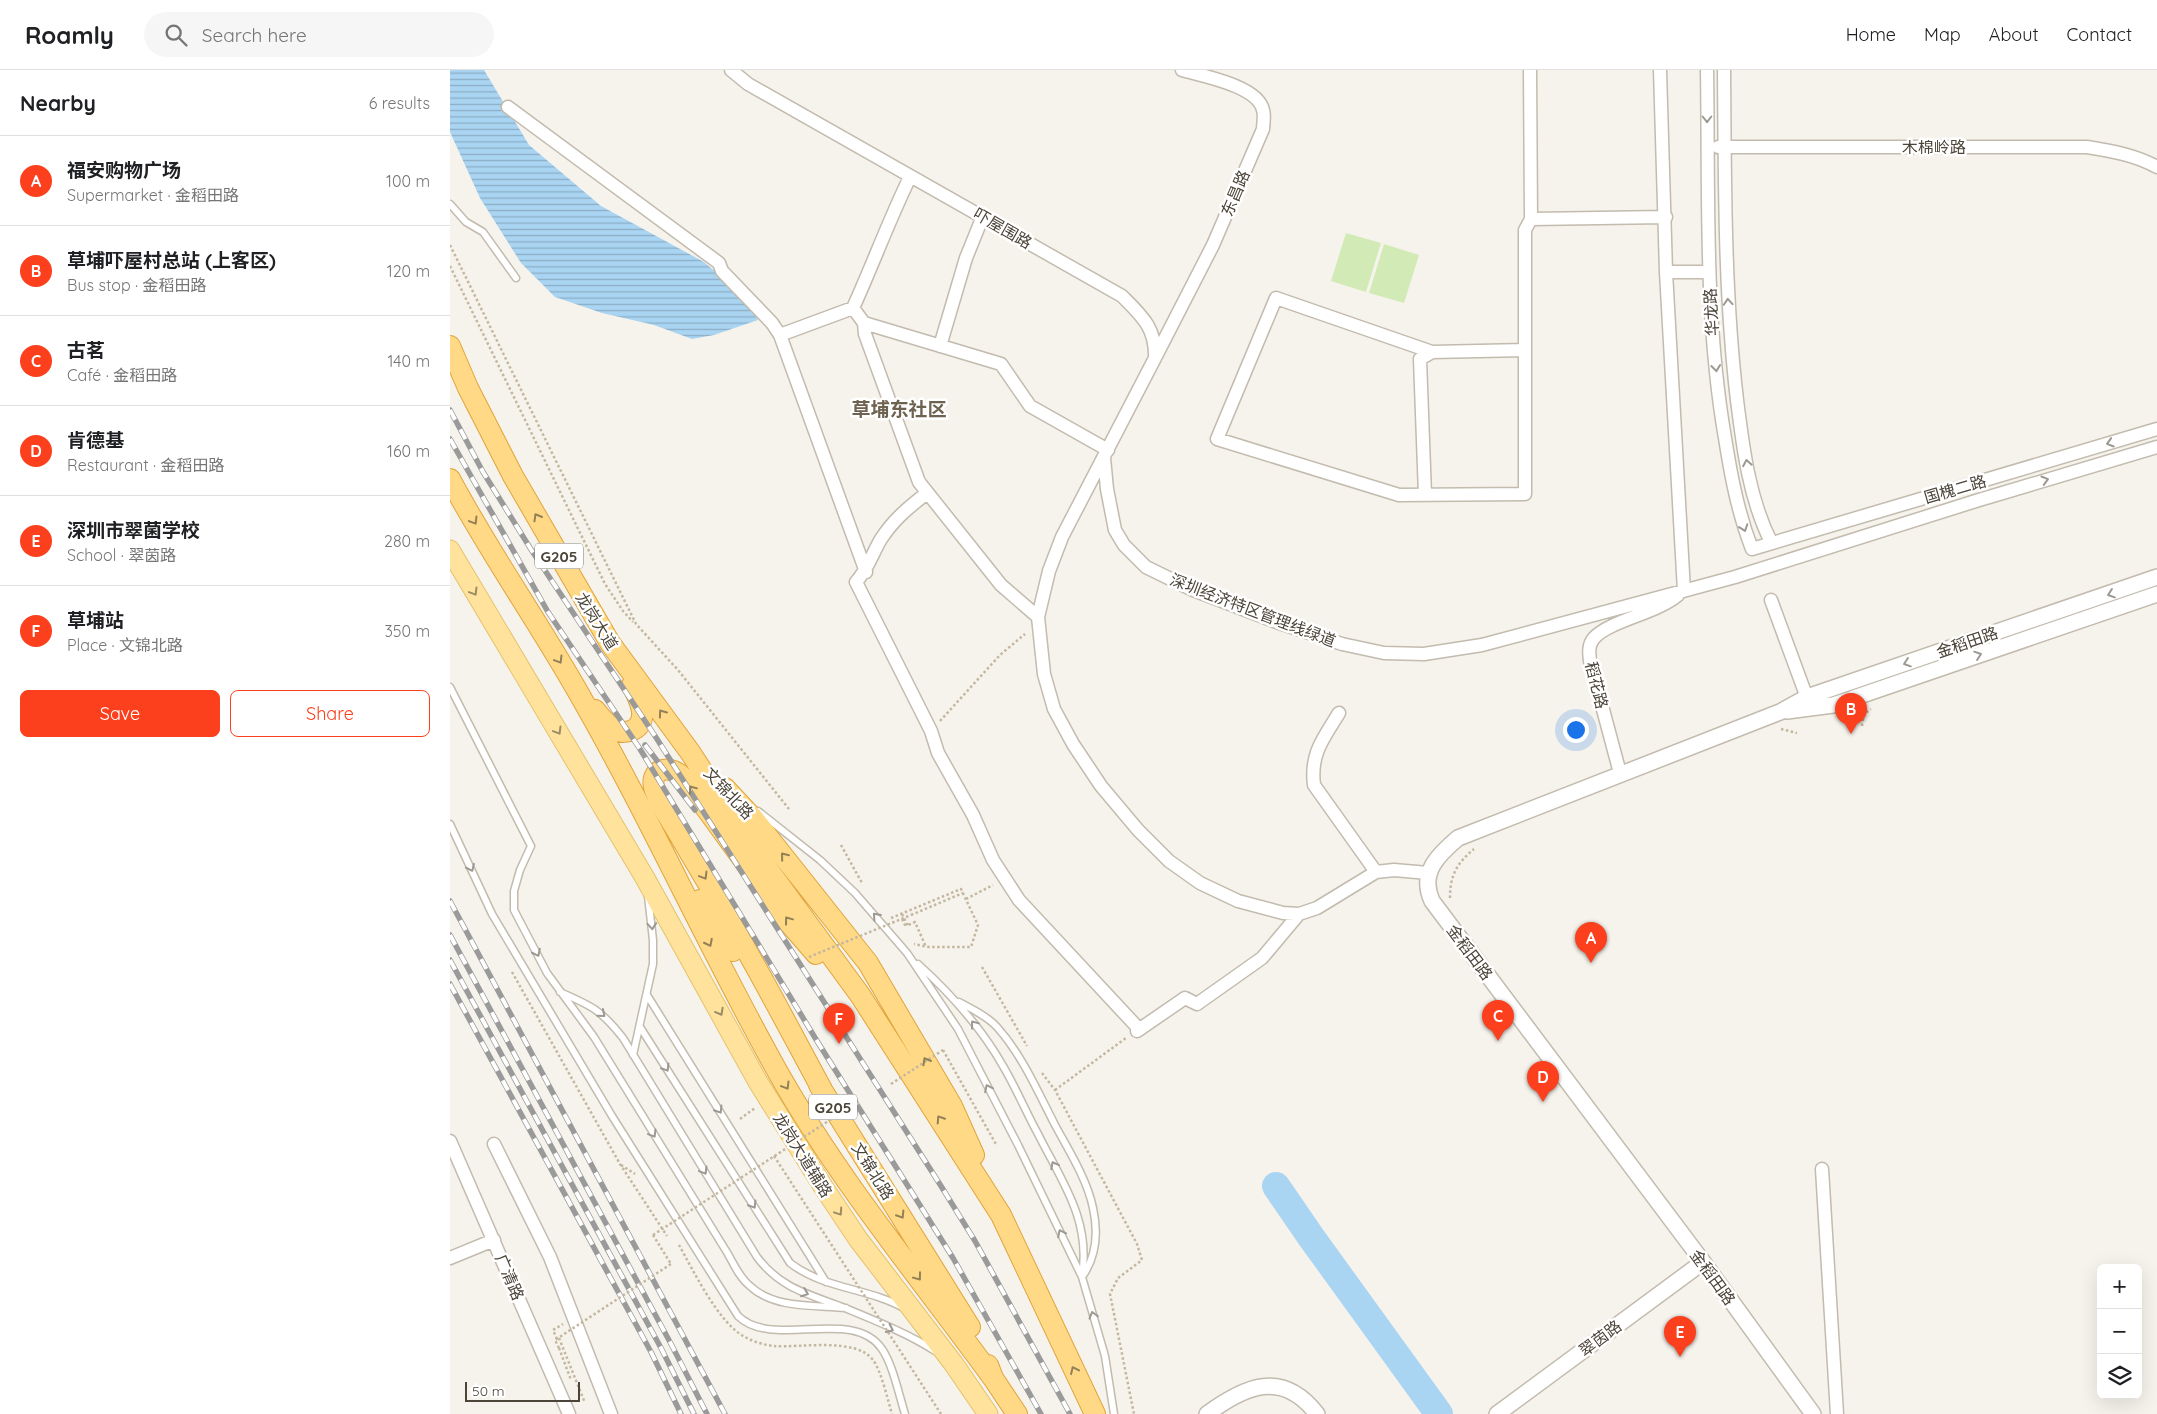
<!DOCTYPE html>
<html lang="en">
<head>
<meta charset="utf-8">
<style>
  :root { --surface:#fff; --page:#f6f6f6; --text:#202124; --muted:#757577; --line:#e0e0e0; --accent:#fc3f1d }
  body { margin:0; font-family:Quicksand,"Noto Sans SC",sans-serif; background:var(--page); color:var(--text) }
  .controls { position:absolute; right:15px; bottom:15px; display:grid; overflow:hidden; border-radius:8px; box-shadow:0 5px 20px #0002 }
  .controls button { width:45px; height:45px; display:grid; place-items:center; padding:0; border:0; border-bottom:1px solid var(--line); background:var(--surface); color:var(--text); font:25px sans-serif }
  .scale { position:absolute; left:15px; bottom:12px; width:115px; box-sizing:border-box; padding-left:5px; border:2px solid #4b4439; border-top:0; font-size:14px; line-height:18px; white-space:nowrap; color:#4b4439; -webkit-text-stroke:4px #fff; paint-order:stroke }
  .you { position:absolute; left:1125px; top:659px; width:18px; height:18px; margin:-12px; border:4px solid #fff; border-radius:50%; background:#1a73e8; box-shadow:0 0 0 8px #1a73e833 }
  .badge { display:grid; place-items:center; width:32px; height:32px; border-radius:50%; background:var(--accent); color:#fff; font-size:16px; font-weight:700 }
  .pin { position:absolute; translate:-50% -41px; filter:drop-shadow(0 1px 2px #0008) }
  .pin::after { content:''; position:absolute; top:26px; width:18px; height:15px; background:inherit; clip-path:polygon(0 0,100% 0,50% 100%) }
  .list { margin:0; padding:0; list-style:none }
  h2 { display:flex; justify-content:space-between; align-items:center; height:65px; margin:0; padding:0 20px; font-size:21px }
  h2 small { font-size:16px; font-weight:400; color:var(--muted) }
  .list li { display:grid; grid-template-columns:32px 1fr auto; gap:15px; align-items:center; box-sizing:border-box; height:90px; padding:0 20px; border-top:1px solid var(--line) }
  .list b { display:block; font-size:19px; white-space:nowrap }
  .list p { margin:0; font-size:16px; white-space:nowrap; color:var(--muted) }
  .list em { font-size:16px; font-style:normal; color:var(--muted) }
  .actions { display:flex; gap:10px; padding:15px 20px }
  .actions a { flex:1; padding:11px 0; border:1px solid var(--accent); border-radius:8px; text-align:center; font-size:18px; color:var(--accent) }
  .actions .main { background:var(--accent); color:#fff }
  .icon { flex:none; width:28px; height:28px; fill:none; stroke:currentColor; stroke-width:2; stroke-linecap:round; stroke-linejoin:round }
  .map { position:relative; flex:none; width:1707px; height:1344px; overflow:hidden }
  header { display:flex; align-items:center; gap:30px; box-sizing:border-box; height:70px; padding:0 25px; background:var(--surface); border-bottom:1px solid var(--line) }
  header strong { font-size:24px }
  nav { display:flex; gap:28px; margin-inline-start:auto; font-size:18px }
  .search { width:350px; height:45px; background:var(--page); display:flex; align-items:center; gap:12px; box-sizing:border-box; padding:0 18px; border-radius:28px; color:var(--muted); font-size:19px }
  main { display:flex }
  aside { flex:1; background:var(--surface) }
  .map>svg:first-child { display:block }
  .garden { fill:#d2eab5 }
  .water { fill:url(#water-rules) }
  .lines { fill:none; stroke-linecap:round; stroke-linejoin:round }
  .river { stroke:#a9d4f2; stroke-width:28 }
  .service-casing { stroke:#c2bbae; stroke-width:9 }
  .minor-casing { stroke:#c2bbae; stroke-width:15 }
  .tertiary-casing { stroke:#c2bbae; stroke-width:18 }
  .primary-casing { stroke:#e6c16a; stroke-width:21 }
  .trunk-casing { stroke:#e0a43c; stroke-width:22 }
  .path { stroke:#c4b79f; stroke-width:2.5; stroke-dasharray:2.5 2.5; stroke-linecap:butt }
  .service { stroke:#fff; stroke-width:6 }
  .minor { stroke:#fff; stroke-width:12 }
  .tertiary { stroke:#fff; stroke-width:15 }
  .primary { stroke:#ffe39c; stroke-width:19 }
  .trunk { stroke:#ffd985; stroke-width:20 }
  .rail-casing { stroke:#9a9a9a; stroke-width:5.5 }
  .rail { stroke:#fff; stroke-width:4; stroke-dasharray:11; stroke-linecap:butt }
  .path-bridge { stroke:#c4b79f; stroke-width:2.5; stroke-dasharray:2.5 2.5; stroke-linecap:butt }
  .oneway { stroke:#9c9892 }
  .oneway2 { stroke:#938057 }
  .oneway3 { stroke:#9c8c66 }
  .labels { text-anchor:middle; dominant-baseline:central; stroke-width:5; stroke-linejoin:round; paint-order:stroke }
  .shield { fill:#fff; stroke:#817c74; stroke-width:1 }
  .shield-label { font-size:15px; font-weight:bold; fill:#4b4439 }
  .street-label { font-size:16px; fill:#4b4439; stroke:#fff }
  .quarter-label { font-size:19px; font-weight:bold; fill:#6e6250; stroke:#fff }
</style>
</head>
<body>
<header>
<strong>Roamly</strong>
<div class="search"><svg class="icon" aria-label="search" viewBox="0 0 24 24"><circle cx="10" cy="10" r="6"/><path d="M15 15l6 6"/></svg>Search here</div>
<nav><a>Home</a><a>Map</a><a>About</a><a>Contact</a></nav>
</header>
<main>
<aside>
<h2>Nearby<small>6 results</small></h2>
<ul class="list">
<li><span class="badge">A</span><div><b>福安购物广场</b><p>Supermarket · 金稻田路</p></div><em>100 m</em></li>
<li><span class="badge">B</span><div><b>草埔吓屋村总站 (上客区)</b><p>Bus stop · 金稻田路</p></div><em>120 m</em></li>
<li><span class="badge">C</span><div><b>古茗</b><p>Café · 金稻田路</p></div><em>140 m</em></li>
<li><span class="badge">D</span><div><b>肯德基</b><p>Restaurant · 金稻田路</p></div><em>160 m</em></li>
<li><span class="badge">E</span><div><b>深圳市翠菌学校</b><p>School · 翠茵路</p></div><em>280 m</em></li>
<li><span class="badge">F</span><div><b>草埔站</b><p>Place · 文锦北路</p></div><em>350 m</em></li>
</ul>
<div class="actions"><a class="main">Save</a><a>Share</a></div>
</aside>
<div class="map">
<svg width="1707" height="1344" viewBox="0 0 1707 1344">
  <defs>
    <pattern id="water-rules" width="6" height="5" patternUnits="userSpaceOnUse" patternTransform="scale(1.25)"><rect width="6" height="5" fill="#a9d4f2"/><path d="M0 2.5h6" fill="none" stroke="#8caec5"/></pattern>
  </defs>
  <rect width="100%" height="100%" fill="#f6f3ec"/>
  <path class="garden" d="M 896,163 L 931,173 L 916,222 L 881,211 Z
    M 934,174 L 969,185 L 954,233 L 919,223 Z"/>
  <path class="water" d="M 0,0 L 34,0 L 79,75 L 151,136 L 254,192 L 291,224 L 308,250 L 264,265 L 242,269 L 204,255 L 152,243 L 105,227 L 71,193 L 30,128 L 0,62 Z"/>
  <g class="lines">
    <path class="river" d="M 826,1116 L 861,1167 L 989,1344"/>
    <defs>
      <path id="service" d="M 0,134 L 16,152 L 33,162 L 66,208
        M 0,617 L 81,776 L 70,800 L 64,821 L 64,840 L 97,903 L 144,967 L 278,1184 C 284,1195 290,1208 300,1216 C 324,1239 365,1235 396,1238
        M 308,741 L 370,790 L 405,823 L 457,883 L 508,959 L 568,1075 L 632,1207 L 655,1286 L 664,1344
        M 0,754 L 42,844 L 162,1046 L 288,1246 C 323,1280 403,1236 432,1279 C 443,1295 449,1325 455,1344
        M 468,894 C 501,924 531,957 553,996 C 566,1018 576,1042 588,1064 C 612,1112 641,1150 632,1206
        M 110,922 C 142,936 151,940 173,968 L 307,1187 C 331,1219 359,1224 395,1238 C 424,1250 459,1264 485,1281
        M 197,925 L 376,1212
        M 509,932 C 522,939 537,946 547,957 C 572,985 588,1022 605,1055 C 619,1081 637,1109 643,1138 C 648,1161 647,1184 634,1204
        M 190,957 L 340,1193 C 374,1219 418,1218 454,1238
        M 183,985 L 203,894 L 203,870 L 198,826"/>
      <path id="minor" d="M 281,0 L 298,14 L 672,226 C 692,246 706,258 705,288 L 612,467 L 599,501 L 588,547 L 594,604 L 604,639 L 623,674 L 651,716 L 688,760 L 719,791 L 750,813 L 788,831 L 833,843 L 849,844 L 867,838 L 926,802 L 944,800 L 978,803
        M 1080,0 L 1081,149
        M 1210,0 L 1216,202 L 1234,521
        M 1257,0 C 1259,123 1254,247 1275,368 C 1281,406 1288,443 1302,479 L 1707,359
        M 1274,0 C 1275,110 1274,220 1287,330 C 1293,378 1299,428 1321,472
        M 58,37 L 269,193 L 272,201 L 322,253 L 330,265 L 403,238 L 414,253 L 415,264 L 469,412 L 551,515 L 588,547
        M 1268,77 L 1637,77 C 1662,81 1685,85 1707,97
        M 1216,202 L 1259,202
        M 403,238 C 423,194 439,150 460,107
        M 414,253 L 551,294 L 580,336 L 658,380
        M 330,265 L 416,502
        M 490,276 L 516,188 L 533,146
        M 982,282 L 826,228 L 767,369 L 949,425 L 1075,424 L 1075,160 L 1081,149 L 1216,147
        M 706,286 L 763,175 L 813,59 C 813,54 815,46 813,40 C 808,16 753,6 732,0
        M 654,388 L 657,419 L 665,460 L 674,475 L 696,497 L 743,520 L 829,553 L 892,574 L 934,583 L 974,584 L 1032,575 L 1285,507 L 1529,430 L 1707,377
        M 477,423 C 459,437 444,449 431,469 C 422,484 418,499 406,512 L 481,661 L 488,683 L 523,745 L 543,790 L 569,830 L 689,959
        M 975,425 L 970,289 L 982,282 L 1075,280
        M 1321,530 L 1360,636
        M 889,643 C 873,669 860,684 864,715 L 926,802
        M 1170,703 L 1140,591 C 1139,583 1138,575 1144,568 C 1159,551 1207,543 1228,525
        M 687,961 L 735,928 L 747,934 L 812,888 L 849,844
        M 0,1071 L 119,1344
        M 44,1074 L 100,1187 L 161,1344
        M 1372,1099 L 1387,1344
        M 0,1188 L 44,1170"/>
      <path id="tertiary" d="M 1337,641 L 1383,635 L 1707,524
        M 757,1344 C 795,1316 832,1299 867,1344
        M 1047,1344 L 1253,1192
        M 1363,1344 L 1253,1192 L 982,831 C 969,803 988,785 1008,768 L 1330,642 L 1357,627 L 1707,507"/>
      <path id="primary" d="M 0,480 L 195,808 L 308,1012 L 374,1118 L 408,1169 L 503,1293 L 538,1344"/>
      <path id="trunk" d="M 0,276 L 18,318 L 63,406 L 160,573 L 240,682 L 306,783 L 410,925 L 551,1145 L 645,1344
        M 0,409 C 39,482 87,550 128,622 C 200,747 259,880 330,1006 C 391,1113 470,1208 543,1308
        M 145,640 C 151,647 159,658 168,661 C 173,663 178,662 183,660 C 201,651 188,627 182,615
        M 275,718 L 303,748 L 418,893 L 502,1036 L 524,1085
        M 250,830 L 283,881
        M 366,884 L 340,854 L 234,708 C 217,691 196,701 206,723 C 212,738 222,752 230,766 C 246,794 263,821 278,848 C 312,906 343,966 375,1025
        M 369,1015 L 520,1257
        M 538,1295 L 543,1308 L 567,1344"/>
    </defs>
    <use href="#service" class="service-casing"/>
    <use href="#minor" class="minor-casing"/>
    <use href="#tertiary" class="tertiary-casing"/>
    <use href="#primary" class="primary-casing"/>
    <use href="#trunk" class="trunk-casing"/>
    <path class="path" d="M 0,175 L 186,554 L 228,600 L 339,739
      M 0,196 L 155,514 L 173,541 L 183,552
      M 490,651 L 550,585 L 575,564
      M 1412,656 L 1414,644 L 1421,639
      M 1331,659 L 1347,663
      M 391,775 L 412,813
      M 1000,828 C 1000,805 1007,793 1024,779
      M 516,829 L 543,815
      M 452,844 L 458,856 L 458,855 L 465,852 L 476,877
      M 461,845 L 513,823
      M 441,848 L 511,819 L 528,855 L 521,877 L 479,877 L 464,874
      M 452,849 L 456,857
      M 532,897 L 577,976
      M 62,902 L 170,1094 L 217,1166
      M 493,980 L 547,1076
      M 592,1003 L 605,1020 L 687,1174 L 692,1190 L 668,1208 L 660,1224 L 684,1344
      M 605,1020 L 676,968
      M 290,1049 L 305,1038
      M 171,1095 L 185,1104
      M 203,1165 L 221,1194
      M 229,1175 C 243,1200 269,1254 295,1267 C 304,1272 314,1275 324,1276 C 350,1278 406,1267 423,1290 C 431,1300 438,1331 442,1344
      M 109,1268 L 135,1333
      M 107,1269 L 103,1260 L 113,1254
      M 109,1278 L 121,1310"/>
    <use href="#service" class="service"/>
    <use href="#minor" class="minor"/>
    <use href="#tertiary" class="tertiary"/>
    <use href="#primary" class="primary"/>
    <use href="#trunk" class="trunk"/>
    <defs>
      <path id="rail" d="M 0,340 L 33,402 L 82,481 L 207,669 L 491,1116 L 525,1171 L 620,1344
        M 0,369 L 98,542 L 190,679 L 367,971 L 503,1188 L 591,1344
        M 195,675 L 245,740
        M 0,831 L 275,1344
        M 0,865 L 220,1272 L 257,1344
        M 0,890 L 211,1278 L 244,1344
        M 0,914 L 201,1282 L 231,1344"/>
    </defs>
    <use href="#rail" class="rail-casing"/>
    <use href="#rail" class="rail"/>
    <path class="path-bridge" d="M 359,887 L 461,845
      M 441,1014 L 493,980
      M 324,1086 L 491,1344
      M 203,1165 L 403,1035
      M 109,1278 L 105,1270 L 221,1194"/>
  </g>
  <defs><path id="oneway-chevron" d="M-2-3.5L2.5 0L-2 3.5" fill="none" stroke-width="1.6" stroke-linecap="round" stroke-linejoin="round" transform="scale(1.25)"/></defs>
  <g class="oneway">
    <use href="#oneway-chevron" transform="translate(1257 49) rotate(90)"/>
    <use href="#oneway-chevron" transform="translate(1278 232) rotate(-94)"/>
    <use href="#oneway-chevron" transform="translate(1266 298) rotate(84)"/>
    <use href="#oneway-chevron" transform="translate(1660 373) rotate(163)"/>
    <use href="#oneway-chevron" transform="translate(1297 393) rotate(-100)"/>
    <use href="#oneway-chevron" transform="translate(1595 410) rotate(-16)"/>
    <use href="#oneway-chevron" transform="translate(1294 458) rotate(71)"/>
    <use href="#oneway-chevron" transform="translate(1661 524) rotate(161)"/>
    <use href="#oneway-chevron" transform="translate(1528 585) rotate(-19)"/>
    <use href="#oneway-chevron" transform="translate(1457 593) rotate(161)"/>
    <use href="#oneway-chevron" transform="translate(21 798) rotate(65)"/>
    <use href="#oneway-chevron" transform="translate(426 846) rotate(-132)"/>
    <use href="#oneway-chevron" transform="translate(202 856) rotate(85)"/>
    <use href="#oneway-chevron" transform="translate(87 883) rotate(63)"/>
    <use href="#oneway-chevron" transform="translate(152 944) rotate(40)"/>
    <use href="#oneway-chevron" transform="translate(524 954) rotate(-127)"/>
    <use href="#oneway-chevron" transform="translate(216 998) rotate(58)"/>
    <use href="#oneway-chevron" transform="translate(538 1018) rotate(-116)"/>
    <use href="#oneway-chevron" transform="translate(269 1040) rotate(58)"/>
    <use href="#oneway-chevron" transform="translate(203 1064) rotate(59)"/>
    <use href="#oneway-chevron" transform="translate(604 1095) rotate(-118)"/>
    <use href="#oneway-chevron" transform="translate(254 1101) rotate(59)"/>
    <use href="#oneway-chevron" transform="translate(303 1135) rotate(58)"/>
    <use href="#oneway-chevron" transform="translate(611 1163) rotate(-116)"/>
    <use href="#oneway-chevron" transform="translate(355 1223) rotate(21)"/>
    <use href="#oneway-chevron" transform="translate(643 1245) rotate(-106)"/>
    <use href="#oneway-chevron" transform="translate(440 1259) rotate(25)"/>
  </g>
  <g class="oneway2">
    <use href="#oneway-chevron" transform="translate(87 447) rotate(-120)"/>
    <use href="#oneway-chevron" transform="translate(24 451) rotate(59)"/>
    <use href="#oneway-chevron" transform="translate(109 590) rotate(59)"/>
    <use href="#oneway-chevron" transform="translate(212 643) rotate(-126)"/>
    <use href="#oneway-chevron" transform="translate(242 719) rotate(-127)"/>
    <use href="#oneway-chevron" transform="translate(334 786) rotate(-129)"/>
    <use href="#oneway-chevron" transform="translate(254 806) rotate(59)"/>
    <use href="#oneway-chevron" transform="translate(338 850) rotate(-127)"/>
    <use href="#oneway-chevron" transform="translate(259 873) rotate(63)"/>
    <use href="#oneway-chevron" transform="translate(476 991) rotate(-120)"/>
    <use href="#oneway-chevron" transform="translate(336 1016) rotate(59)"/>
    <use href="#oneway-chevron" transform="translate(490 1049) rotate(-123)"/>
    <use href="#oneway-chevron" transform="translate(451 1145) rotate(58)"/>
    <use href="#oneway-chevron" transform="translate(468 1207) rotate(53)"/>
    <use href="#oneway-chevron" transform="translate(624 1300) rotate(-115)"/>
  </g>
  <g class="oneway3">
    <use href="#oneway-chevron" transform="translate(24 522) rotate(59)"/>
    <use href="#oneway-chevron" transform="translate(108 661) rotate(59)"/>
    <use href="#oneway-chevron" transform="translate(270 942) rotate(61)"/>
    <use href="#oneway-chevron" transform="translate(389 1142) rotate(56)"/>
  </g>
  <g class="labels">
    <g class="shield">
      <rect x="85" y="473.5" width="48" height="25" rx="4"/>
      <rect x="359" y="1024.5" width="48" height="25" rx="4"/>
    </g>
    <g class="shield-label">
      <text x="109" y="486">G205</text>
      <text x="383" y="1037">G205</text>
    </g>
    <g class="street-label">
      <text x="1484" y="77">木棉岭路</text>
      <text transform="translate(785 123) rotate(-67)">东昌路</text>
      <text transform="translate(553 158) rotate(30)">吓屋围路</text>
      <text transform="translate(1261 242) rotate(-93)">华龙路</text>
      <text transform="translate(1505 419) rotate(-16)">国槐二路</text>
      <text transform="translate(803 540) rotate(21)">深圳经济特区管理线绿道</text>
      <text transform="translate(147 551) rotate(58)">龙岗大道</text>
      <text transform="translate(1517 572) rotate(-19)">金稻田路</text>
      <text transform="translate(1147 615) rotate(76)">稻花路</text>
      <text transform="translate(279 723) rotate(47)">文锦北路</text>
      <text transform="translate(1020 882) rotate(53)">金稻田路</text>
      <text transform="translate(353 1085) rotate(58)">龙岗大道辅路</text>
      <text transform="translate(423 1101) rotate(58)">文锦北路</text>
      <text transform="translate(60 1207) rotate(67)">广清路</text>
      <text transform="translate(1263 1207) rotate(54)">金稻田路</text>
      <text transform="translate(1150 1268) rotate(-37)">翠茵路</text>
    </g>
    <g class="quarter-label">
      <text x="449" y="339">草埔东社区</text>
    </g>
  </g>
</svg>
<div class="controls">
<button>+</button>
<button>−</button>
<button><svg class="icon" aria-label="layers" viewBox="0 0 24 24"><path d="M12 4l9 5-9 5-9-5zM3 14l9 5 9-5"/></svg></button>
</div>
<div class="scale">50 m</div>
<div class="you"></div>
<div class="pin badge" style="left:1141px;top:893px">A</div>
<div class="pin badge" style="left:1401px;top:664px">B</div>
<div class="pin badge" style="left:1048px;top:971px">C</div>
<div class="pin badge" style="left:1093px;top:1032px">D</div>
<div class="pin badge" style="left:1230px;top:1287px">E</div>
<div class="pin badge" style="left:389px;top:974px">F</div>
</div>
</main>
</body>
</html>
